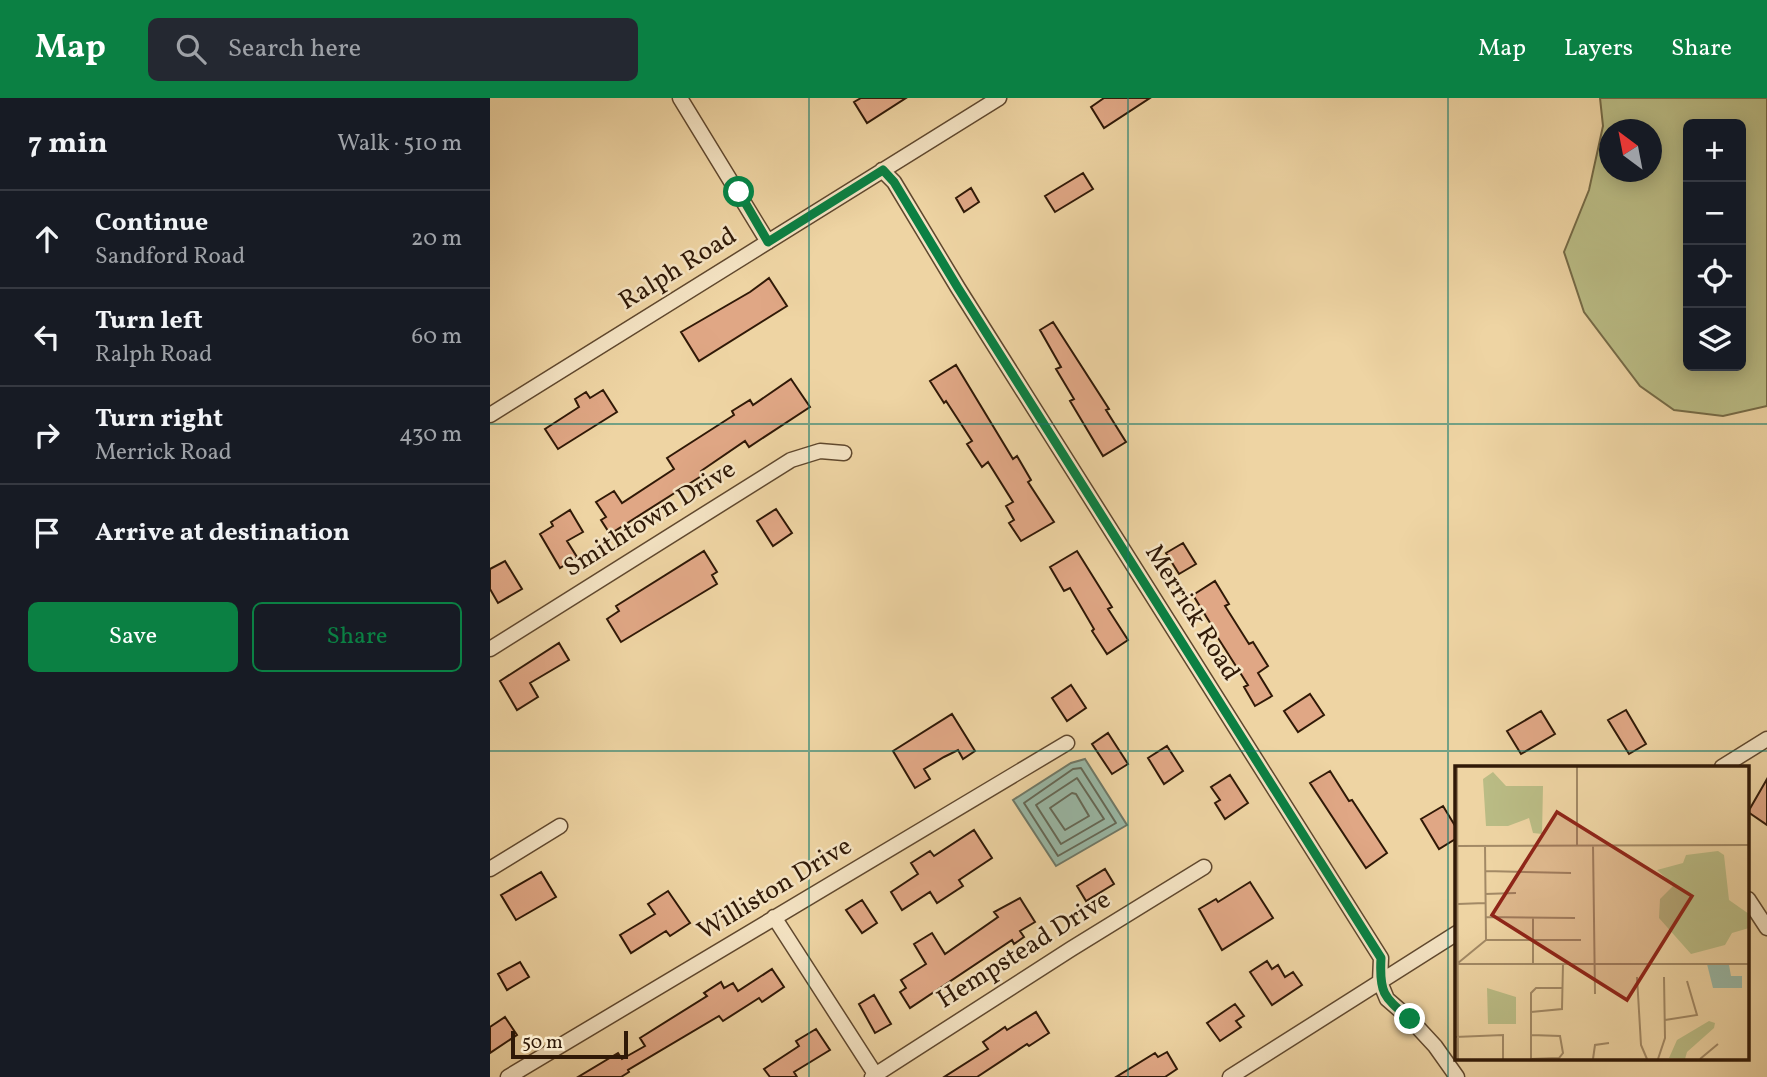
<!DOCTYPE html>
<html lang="en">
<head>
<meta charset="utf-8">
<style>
  :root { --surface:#171b24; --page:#242831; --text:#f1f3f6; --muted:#9ea1a6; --line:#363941; --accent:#0b8043 }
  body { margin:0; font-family:Vollkorn,serif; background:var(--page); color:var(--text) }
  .controls { position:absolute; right:21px; top:21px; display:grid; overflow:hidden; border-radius:10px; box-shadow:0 4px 18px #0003 }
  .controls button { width:63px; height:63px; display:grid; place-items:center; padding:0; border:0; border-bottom:2px solid var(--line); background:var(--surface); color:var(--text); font:35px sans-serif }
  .compass { position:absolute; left:1109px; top:21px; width:63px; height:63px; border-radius:50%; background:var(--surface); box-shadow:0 4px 18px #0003; rotate:328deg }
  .scale { position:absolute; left:21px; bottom:18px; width:117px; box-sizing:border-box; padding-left:7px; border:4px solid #301907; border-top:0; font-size:19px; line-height:24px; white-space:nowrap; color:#301907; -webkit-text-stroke:5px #f4e3c3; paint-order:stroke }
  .stop { position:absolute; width:21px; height:21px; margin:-16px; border:5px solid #0b8043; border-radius:50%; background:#fff }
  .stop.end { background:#0b8043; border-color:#fff; box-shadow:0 2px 7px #0008 }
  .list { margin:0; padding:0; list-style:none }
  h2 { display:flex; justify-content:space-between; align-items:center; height:91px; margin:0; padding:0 28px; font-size:30px }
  h2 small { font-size:23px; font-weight:400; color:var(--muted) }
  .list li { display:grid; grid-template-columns:46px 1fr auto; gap:21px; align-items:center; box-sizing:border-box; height:98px; padding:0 28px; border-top:2px solid var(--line) }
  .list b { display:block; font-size:26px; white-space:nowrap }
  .list p { margin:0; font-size:23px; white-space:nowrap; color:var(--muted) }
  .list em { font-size:23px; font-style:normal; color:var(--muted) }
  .actions { display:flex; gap:14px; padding:21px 28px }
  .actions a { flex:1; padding:16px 0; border:2px solid var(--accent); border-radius:10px; text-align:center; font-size:24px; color:var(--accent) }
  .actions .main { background:var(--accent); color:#fff }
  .icon { flex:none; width:38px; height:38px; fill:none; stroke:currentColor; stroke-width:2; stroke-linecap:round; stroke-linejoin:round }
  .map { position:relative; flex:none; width:1277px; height:979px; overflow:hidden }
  header { display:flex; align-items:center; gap:42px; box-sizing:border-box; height:98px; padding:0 35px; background:var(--accent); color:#fff }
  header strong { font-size:33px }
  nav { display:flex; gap:38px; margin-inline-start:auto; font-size:24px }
  .search { width:490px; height:63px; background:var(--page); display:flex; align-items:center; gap:18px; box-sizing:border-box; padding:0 24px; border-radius:10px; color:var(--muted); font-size:26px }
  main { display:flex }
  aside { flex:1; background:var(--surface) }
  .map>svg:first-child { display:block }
  .green { fill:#babc85; stroke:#756a46; stroke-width:2; fill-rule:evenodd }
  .water { fill:#99b8a6; stroke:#6f7866; stroke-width:2 }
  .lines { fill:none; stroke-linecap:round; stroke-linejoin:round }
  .shore { stroke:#646856; stroke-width:2 }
  .building { fill:#e0a785; stroke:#301907; stroke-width:2 }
  .street-casing { stroke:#60482e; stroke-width:17 }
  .street { stroke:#f4e3c3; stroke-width:14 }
  .route { stroke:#0b8043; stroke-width:9 }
  .grid { fill:none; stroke:#0f766e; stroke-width:2; stroke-opacity:0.55 }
  .labels { text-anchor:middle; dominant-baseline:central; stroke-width:5; stroke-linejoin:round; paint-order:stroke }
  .street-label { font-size:26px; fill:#301907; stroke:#f4e3c3 }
  .inset-road { fill:none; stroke:#a28965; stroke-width:2 }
  .view { fill:#8f2418; fill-opacity:0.15; stroke:#8f2418; stroke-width:3.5 }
  .inset-edge { fill:none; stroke:#301907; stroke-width:3.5 }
</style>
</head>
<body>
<header>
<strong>Map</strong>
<div class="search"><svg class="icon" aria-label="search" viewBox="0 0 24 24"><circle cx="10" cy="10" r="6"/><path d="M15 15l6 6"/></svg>Search here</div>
<nav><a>Map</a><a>Layers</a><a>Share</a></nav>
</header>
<main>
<aside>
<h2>7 min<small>Walk · 510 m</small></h2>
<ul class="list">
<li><svg class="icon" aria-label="ahead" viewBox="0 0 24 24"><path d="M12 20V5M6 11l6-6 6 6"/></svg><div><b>Continue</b><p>Sandford Road</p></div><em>20 m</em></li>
<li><svg class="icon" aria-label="left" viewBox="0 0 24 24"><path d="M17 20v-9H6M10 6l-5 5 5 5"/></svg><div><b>Turn left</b><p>Ralph Road</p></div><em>60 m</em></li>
<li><svg class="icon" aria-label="right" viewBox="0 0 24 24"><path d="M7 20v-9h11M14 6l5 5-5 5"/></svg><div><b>Turn right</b><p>Merrick Road</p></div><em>430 m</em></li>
<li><svg class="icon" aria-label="arrive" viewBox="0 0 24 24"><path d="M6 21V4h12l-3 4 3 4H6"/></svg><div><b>Arrive at destination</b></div></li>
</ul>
<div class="actions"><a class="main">Save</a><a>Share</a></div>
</aside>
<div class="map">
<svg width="1277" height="979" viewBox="0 0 1277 979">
  <rect width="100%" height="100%" fill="#eed4a3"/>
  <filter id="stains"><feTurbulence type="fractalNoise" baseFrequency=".00286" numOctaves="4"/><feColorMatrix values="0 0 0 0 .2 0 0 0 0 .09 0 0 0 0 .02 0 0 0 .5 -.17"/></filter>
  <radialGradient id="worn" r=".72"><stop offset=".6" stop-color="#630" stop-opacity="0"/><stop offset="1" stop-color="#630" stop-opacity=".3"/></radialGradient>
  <path class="green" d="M 1110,0 L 1277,0 L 1277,308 L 1233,318 L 1184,312 L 1150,288 L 1094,214 L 1074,154 L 1099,92 L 1113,28 ZM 1198,26 L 1251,26 L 1251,268 L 1198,268 ZM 1120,32 L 1162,32 L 1162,74 L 1120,74 Z"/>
  <path class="water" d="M 595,661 L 637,727 L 566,768 L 523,702 L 581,665 Z"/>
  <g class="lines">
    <path class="shore" d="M 591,670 L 626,725 L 568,758 L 534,705 L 583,671 Z
      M 587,680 L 614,721 L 571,746 L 546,707 Z
      M 582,695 L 586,696 L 599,718 L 575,732 L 560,710 Z"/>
  </g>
  <path class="building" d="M 371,0 L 416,0 L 377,25 L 364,4 Z
    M 614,0 L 660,0 L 614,30 L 601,9 Z
    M 593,75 L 603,91 L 565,114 L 555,98 Z
    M 481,90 L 489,104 L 474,114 L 466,100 Z
    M 279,180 L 297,208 L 209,263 L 191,234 L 260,194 Z
    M 563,224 L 619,311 L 616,312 L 636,344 L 613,358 L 580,303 L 584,301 L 566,271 L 571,269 L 550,232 Z
    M 466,267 L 523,361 L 527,358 L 541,382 L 538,384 L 564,424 L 531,443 L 519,425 L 524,422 L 516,408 L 523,404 L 498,364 L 492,369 L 477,346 L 482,343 L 456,303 L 454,305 L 440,283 Z
    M 301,281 L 320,309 L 259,349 L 255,343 L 211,373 L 213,377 L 120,436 L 111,422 L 116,419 L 106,404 L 124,393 L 132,405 L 184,371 L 177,360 L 244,317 L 242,313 L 260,302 L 263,307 Z
    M 113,292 L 127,314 L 68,351 L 55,331 L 89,309 L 85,301 L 96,294 L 100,300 Z
    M 286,411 L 302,435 L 283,448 L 267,423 Z
    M 80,412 L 93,434 L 77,443 L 87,459 L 70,470 L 50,436 L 63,428 L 61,424 Z
    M 693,445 L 706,466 L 689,476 L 676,455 Z
    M 214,453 L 227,474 L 222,477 L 227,486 L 131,544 L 117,521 L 129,513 L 126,508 Z
    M 587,453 L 622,509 L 618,511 L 638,542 L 617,556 L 602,533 L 604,531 L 580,490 L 574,493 L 560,469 Z
    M 15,463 L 32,491 L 8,505 L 0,491 L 0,471 Z
    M 725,483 L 739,506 L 735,508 L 759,546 L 763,544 L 778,568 L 768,575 L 782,598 L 765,608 L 754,589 L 758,587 L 721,529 L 722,528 L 703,497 Z
    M 69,545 L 79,562 L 40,585 L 48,599 L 27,612 L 10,583 Z
    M 581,587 L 596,610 L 577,623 L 562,600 Z
    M 820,596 L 834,617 L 808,634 L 794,613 Z
    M 1136,612 L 1156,646 L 1139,656 L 1118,622 Z
    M 1051,613 L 1065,636 L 1031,656 L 1017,633 Z
    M 462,616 L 485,653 L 473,661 L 468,652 L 454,659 L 434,671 L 440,681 L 425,690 L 403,653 Z
    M 618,635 L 638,666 L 622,676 L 602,646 Z
    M 677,648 L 693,673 L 674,686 L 658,660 Z
    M 840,673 L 859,703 L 862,702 L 897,755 L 876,770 L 820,685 Z
    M 740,677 L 758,705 L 735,721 L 725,705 L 730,702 L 721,689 Z
    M 1277,681 L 1277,727 L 1258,714 Z
    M 953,708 L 967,731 L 967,740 L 949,751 L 931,721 Z
    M 484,732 L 502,760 L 469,782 L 473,788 L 447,805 L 440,794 L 412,812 L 401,794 L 428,776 L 421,765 L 440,753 L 444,758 Z
    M 615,771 L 624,786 L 596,803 L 587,788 Z
    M 51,774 L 66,799 L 26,822 L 11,797 Z
    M 760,784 L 783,820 L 732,852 L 709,811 L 726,801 L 728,804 Z
    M 178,793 L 200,825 L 180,838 L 176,833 L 141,855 L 130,837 L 165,816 L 158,806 Z
    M 530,800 L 545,824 L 530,833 L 534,839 L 524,846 L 522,842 L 420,910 L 410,894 L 416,890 L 411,882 L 436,866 L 424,846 L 442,835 L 455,856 L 508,819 L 504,814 Z
    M 372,802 L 387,825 L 372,835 L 356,812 Z
    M 777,863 L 782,871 L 788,867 L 795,879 L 803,874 L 812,887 L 782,907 L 760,874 Z
    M 30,864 L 39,879 L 17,892 L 8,876 Z
    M 282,871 L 294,889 L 272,904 L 269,900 L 233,923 L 229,918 L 138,972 L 139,974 L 131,979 L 88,979 L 128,955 L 132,961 L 155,948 L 150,940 L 217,898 L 214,895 L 231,884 L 234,890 L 243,885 L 248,893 Z
    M 384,897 L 401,926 L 385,935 L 369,906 Z
    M 745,906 L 754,918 L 746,923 L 751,929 L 730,943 L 717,925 Z
    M 546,914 L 559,935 L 539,948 L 537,946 L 487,979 L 454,979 L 498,951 L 493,944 L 515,929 L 517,932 Z
    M 15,919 L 27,937 L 0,955 L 0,929 Z
    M 326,931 L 340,952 L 304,974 L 307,979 L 280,979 L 274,971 L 309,948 L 306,943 Z
    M 677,954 L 687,971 L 675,979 L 626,979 L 665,955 L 668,959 Z"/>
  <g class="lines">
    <defs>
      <path id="street" d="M 190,0 L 278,144
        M 392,72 L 404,84 L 468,190 L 891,860 L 890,884 L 897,901 L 920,921 L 945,948 L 967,979
        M 0,317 L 509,0
        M 0,551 L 301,362 L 330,353 L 354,355
        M 1232,669 L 1277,641
        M 0,771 L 70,728
        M 1258,801 L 1277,830
        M 284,819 L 387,979
        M 18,979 L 577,645
        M 382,979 L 581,851 L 714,769
        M 740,979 L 967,835"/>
    </defs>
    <use href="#street" class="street-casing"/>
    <use href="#street" class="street"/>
  </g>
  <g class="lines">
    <path class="route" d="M 249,94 L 278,144 L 393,72 L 404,84 L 468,190 L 891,860 C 889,896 894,899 920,921"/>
  </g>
  <path class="grid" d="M 319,0 L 319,979M 638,0 L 638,979M 958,0 L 958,979M 0,326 L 1277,326M 0,653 L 1277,653"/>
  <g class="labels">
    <g class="street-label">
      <text transform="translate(188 171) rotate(-32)">Ralph Road</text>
      <text transform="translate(160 421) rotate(-32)">Smithtown Drive</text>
      <text transform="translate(702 515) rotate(58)">Merrick Road</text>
      <text transform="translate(285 791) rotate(-31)">Williston Drive</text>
      <text transform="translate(534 852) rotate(-32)">Hempstead Drive</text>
    </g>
  </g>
  <g transform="translate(965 668)">
    <rect width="294" height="294" fill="#eed4a3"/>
    <path d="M 38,6 L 51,20 L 88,20 L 87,68 L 78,67 L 74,52 L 53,60 L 31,60 L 28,13 ZM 263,85 L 269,89 L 274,134 L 294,148 L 294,162 L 277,167 L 270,179 L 236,188 L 204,152 L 205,133 L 219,119 L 202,104 L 228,97 L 231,89 ZM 32,222 L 61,231 L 61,258 L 33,258 ZM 254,255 L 260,257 L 259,262 L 232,286 L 230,293 L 214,292 L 222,274 Z" fill="#babc85"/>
    <path d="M 252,198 L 274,199 L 276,210 L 287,210 L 287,222 L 258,222 Z" fill="#99b8a6"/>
    <path class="inset-road" d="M 2,1 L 3,293M 30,79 L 31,174M 122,79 L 122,1M 138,79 L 140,228M 2,80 L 294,79M 30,105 L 116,107M 30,128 L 61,127M 3,138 L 30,137M 30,151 L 120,152M 78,151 L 78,198M 31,174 L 126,174M 3,197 L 31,174M 3,198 L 294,198M 182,211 L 186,279 L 192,293M 76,246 L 107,243 L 108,198M 210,254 L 242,249 L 232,215M 0,271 L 48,269 L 48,293M 76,293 L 76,227 L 81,222 L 107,222M 76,293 L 104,292 L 108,287 L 105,270 L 76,269M 138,293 L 140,279 L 154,277M 203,293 L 210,272 L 209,211M 245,293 L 263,278"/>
    <path class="view" d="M 102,46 L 237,130 L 172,234 L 37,149 Z"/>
    <rect width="294" height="294" class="inset-edge"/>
  </g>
  <rect width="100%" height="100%" filter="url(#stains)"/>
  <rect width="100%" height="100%" fill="url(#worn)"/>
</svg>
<div class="controls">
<button>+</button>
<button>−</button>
<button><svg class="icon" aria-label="locate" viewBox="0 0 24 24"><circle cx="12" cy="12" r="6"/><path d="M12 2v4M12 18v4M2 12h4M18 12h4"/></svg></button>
<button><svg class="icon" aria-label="layers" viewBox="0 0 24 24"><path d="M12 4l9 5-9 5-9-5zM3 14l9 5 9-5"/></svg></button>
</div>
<svg class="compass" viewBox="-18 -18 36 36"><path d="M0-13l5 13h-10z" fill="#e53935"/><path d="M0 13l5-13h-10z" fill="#9ea1a6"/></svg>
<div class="scale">50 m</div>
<div class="stop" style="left:249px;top:94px"></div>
<div class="stop end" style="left:920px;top:921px"></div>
</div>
</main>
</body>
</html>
